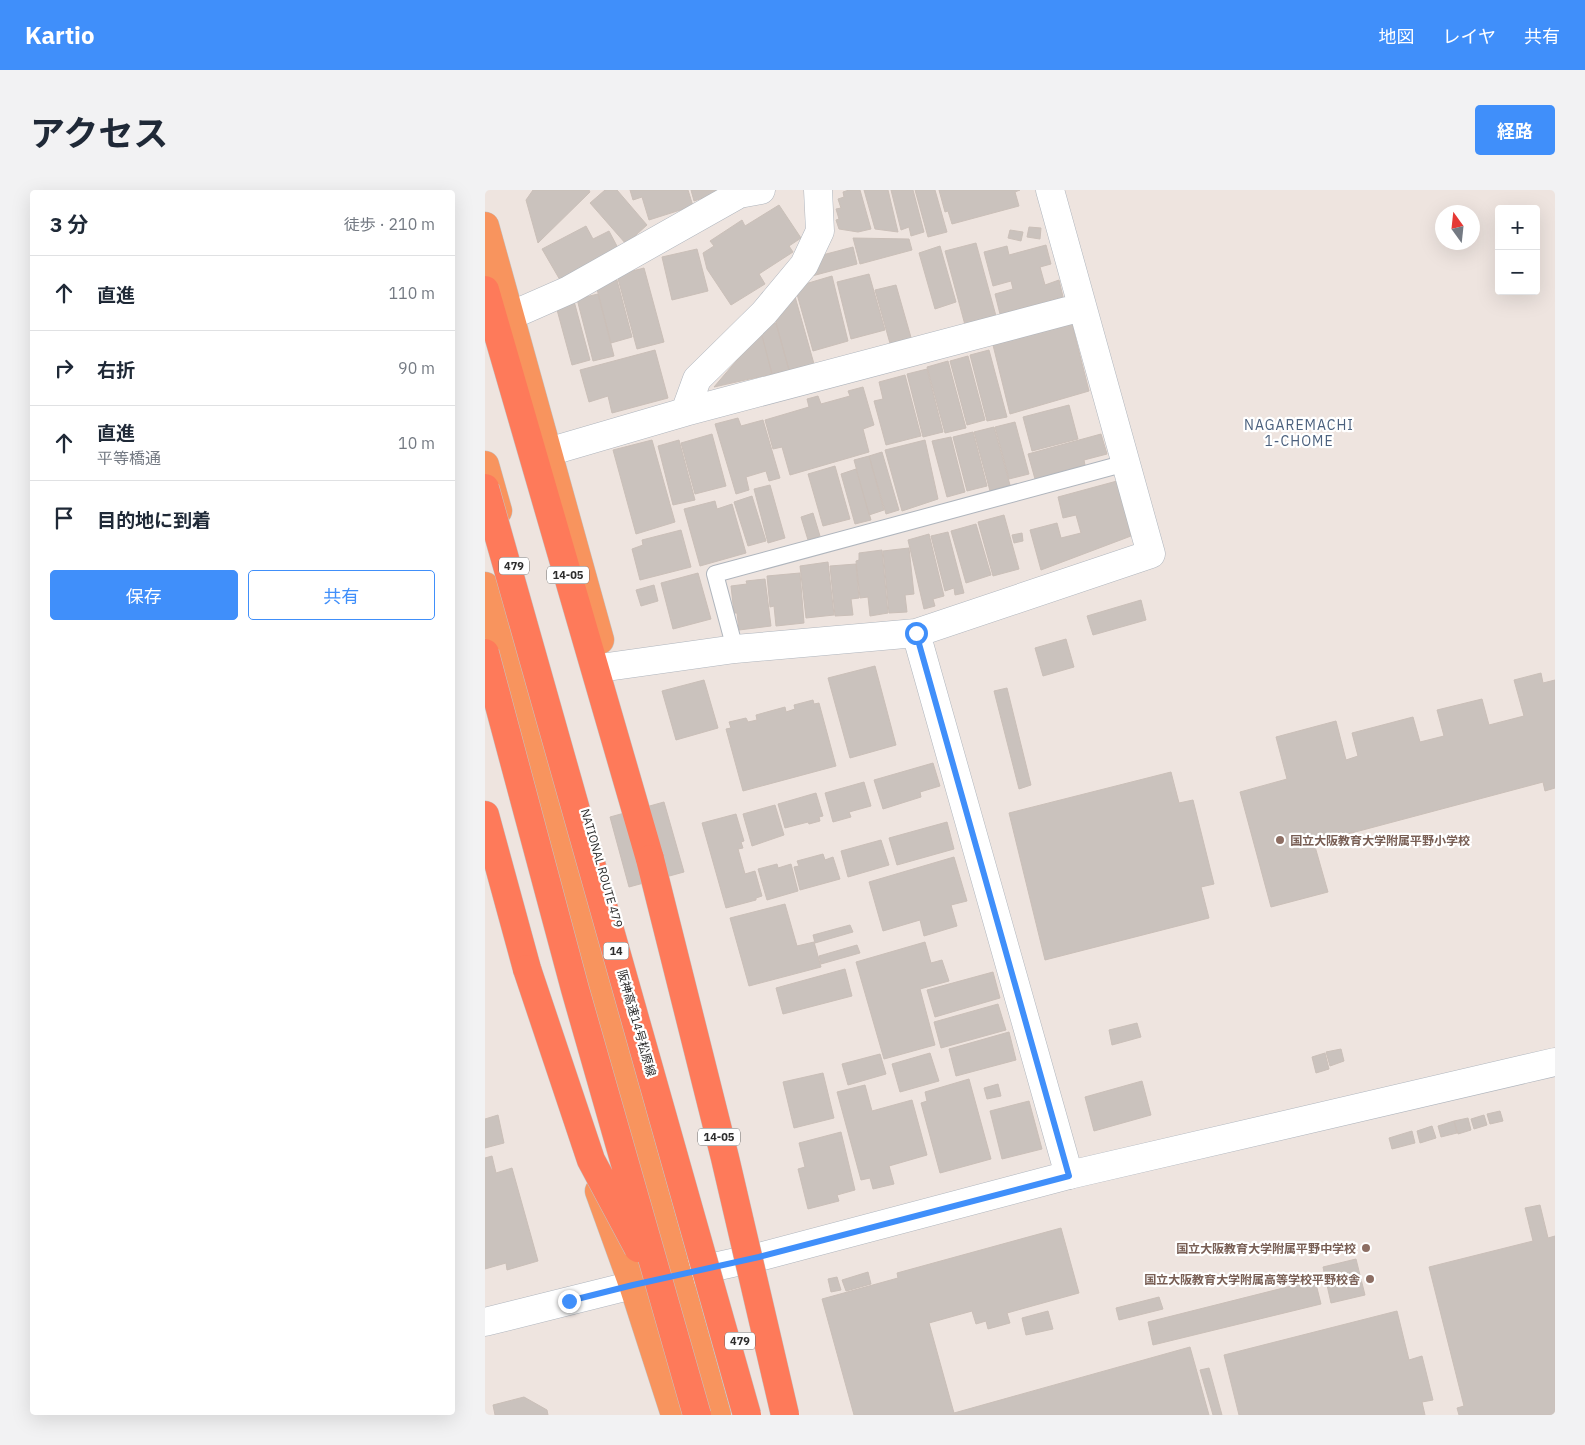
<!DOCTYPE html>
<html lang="ja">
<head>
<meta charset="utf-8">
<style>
  :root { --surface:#fff; --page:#f2f2f3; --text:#1f2937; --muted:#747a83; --line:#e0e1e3; --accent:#408ffa }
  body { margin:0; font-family:"IBM Plex Sans","Noto Sans JP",sans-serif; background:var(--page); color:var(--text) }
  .controls { position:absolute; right:15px; top:15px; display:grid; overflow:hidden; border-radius:5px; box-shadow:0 5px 20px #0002 }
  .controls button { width:45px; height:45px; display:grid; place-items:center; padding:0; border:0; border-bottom:1px solid var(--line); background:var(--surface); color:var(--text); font:25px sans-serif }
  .compass { position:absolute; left:950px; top:15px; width:45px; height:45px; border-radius:50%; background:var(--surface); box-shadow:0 5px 20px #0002; rotate:345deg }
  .stop { position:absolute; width:15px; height:15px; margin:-11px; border:4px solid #408ffa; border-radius:50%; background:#fff }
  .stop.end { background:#408ffa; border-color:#fff; box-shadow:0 1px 5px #0008 }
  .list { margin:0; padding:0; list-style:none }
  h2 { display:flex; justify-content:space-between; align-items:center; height:65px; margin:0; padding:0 20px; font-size:21px }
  h2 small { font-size:16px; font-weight:400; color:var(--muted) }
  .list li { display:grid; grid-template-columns:32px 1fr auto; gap:15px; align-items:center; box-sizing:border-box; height:75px; padding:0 20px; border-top:1px solid var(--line) }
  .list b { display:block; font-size:19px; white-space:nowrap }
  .list p { margin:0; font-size:16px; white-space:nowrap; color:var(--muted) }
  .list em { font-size:16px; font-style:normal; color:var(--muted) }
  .actions { display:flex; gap:10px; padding:15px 20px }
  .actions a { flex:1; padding:11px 0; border:1px solid var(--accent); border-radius:5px; text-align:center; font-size:18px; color:var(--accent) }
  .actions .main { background:var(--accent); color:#fff }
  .icon { flex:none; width:28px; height:28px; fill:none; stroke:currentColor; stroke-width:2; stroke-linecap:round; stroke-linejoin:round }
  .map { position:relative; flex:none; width:1070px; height:1225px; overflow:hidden; border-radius:5px }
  header { display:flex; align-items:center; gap:30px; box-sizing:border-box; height:70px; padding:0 25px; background:var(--accent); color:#fff }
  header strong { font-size:24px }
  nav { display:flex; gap:28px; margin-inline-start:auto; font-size:18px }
  .intro { display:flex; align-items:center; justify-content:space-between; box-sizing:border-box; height:120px; padding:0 30px }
  h1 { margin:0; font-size:35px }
  .button { padding:12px 22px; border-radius:5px; background:var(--accent); color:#fff; font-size:18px; font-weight:700 }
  main { display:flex; gap:30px; padding:0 30px }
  aside { flex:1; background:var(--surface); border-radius:5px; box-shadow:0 5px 20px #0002 }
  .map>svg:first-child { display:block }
  .building { fill:#cac2bd; stroke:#cabfb8 }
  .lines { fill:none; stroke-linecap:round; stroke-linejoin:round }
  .service-casing { stroke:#afb5bd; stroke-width:18 }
  .minor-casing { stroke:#afb5bd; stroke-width:29 }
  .tertiary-casing { stroke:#afb5bd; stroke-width:29 }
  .trunk-casing { stroke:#c4c4c4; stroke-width:29 }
  .motorway-casing { stroke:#c4c4c4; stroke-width:29 }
  .service { stroke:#fff; stroke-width:16 }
  .minor { stroke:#fff; stroke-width:28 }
  .tertiary { stroke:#fff; stroke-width:28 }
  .trunk { stroke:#f8945e; stroke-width:28 }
  .motorway { stroke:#fe7a5a; stroke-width:28 }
  .motorway-bridge-casing { stroke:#c4c4c4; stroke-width:29; stroke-linecap:butt }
  .motorway-bridge { stroke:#fe7a5a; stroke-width:28 }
  .route { stroke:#408ffa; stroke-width:6 }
  .education-dot { fill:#8d6e63; stroke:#fff; stroke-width:2 }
  .labels { text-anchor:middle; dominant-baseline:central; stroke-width:4.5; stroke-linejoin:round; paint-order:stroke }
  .shield { fill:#fff; stroke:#6c6c6c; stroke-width:1 }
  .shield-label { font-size:11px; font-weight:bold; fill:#2d2d2d }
  .education-label { font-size:12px; font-weight:bold; fill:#785e54; stroke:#fff; text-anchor:end }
  .street-label { font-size:12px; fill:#2d2d2d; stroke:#fff }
  .neighbourhood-label { font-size:14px; letter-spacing:1px; fill:#4c617e; stroke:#fff }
</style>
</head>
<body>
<header>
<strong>Kartio</strong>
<nav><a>地図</a><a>レイヤ</a><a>共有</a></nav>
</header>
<div class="intro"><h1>アクセス</h1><a class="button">経路</a></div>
<main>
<aside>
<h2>3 分<small>徒歩 · 210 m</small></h2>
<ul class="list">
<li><svg class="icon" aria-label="ahead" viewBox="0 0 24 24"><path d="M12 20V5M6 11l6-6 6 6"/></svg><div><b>直進</b></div><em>110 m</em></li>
<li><svg class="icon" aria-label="right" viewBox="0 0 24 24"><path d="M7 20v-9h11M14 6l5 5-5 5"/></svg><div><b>右折</b></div><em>90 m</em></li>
<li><svg class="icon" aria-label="ahead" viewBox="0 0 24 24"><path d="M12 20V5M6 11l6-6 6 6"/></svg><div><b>直進</b><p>平等橋通</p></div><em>10 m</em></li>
<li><svg class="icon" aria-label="arrive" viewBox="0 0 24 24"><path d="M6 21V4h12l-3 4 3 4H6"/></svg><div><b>目的地に到着</b></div></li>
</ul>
<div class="actions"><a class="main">保存</a><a>共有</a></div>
</aside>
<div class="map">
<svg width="1070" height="1225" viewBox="0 0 1070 1225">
  <rect width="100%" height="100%" fill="#eee4df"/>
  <path class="building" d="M 48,0 L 104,0 L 105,2 L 53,53 L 41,10 Z
    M 120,0 L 132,0 L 162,35 L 141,54 L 105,13 Z
    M 145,0 L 203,0 L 208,16 L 164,30 L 157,7 L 148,10 Z
    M 206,0 L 231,0 L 232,3 L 209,11 Z
    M 364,0 L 375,0 L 386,39 L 373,42 L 354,39 L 351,30 L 354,29 L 351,19 L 356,18 L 353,9 L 359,7 L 358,2 Z
    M 379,0 L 403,0 L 413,42 L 390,39 Z
    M 406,0 L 428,0 L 439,42 L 426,46 L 424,37 L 416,40 Z
    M 430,0 L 450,0 L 462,42 L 443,47 Z
    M 454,0 L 535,0 L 530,2 L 534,16 L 467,34 L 463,21 L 460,22 Z
    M 294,15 L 316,48 L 304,56 L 308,62 L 274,84 L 280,94 L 246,115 L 222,79 L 218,63 L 229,56 L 225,51 L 257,30 L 260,36 Z
    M 101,36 L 108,49 L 124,41 L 133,58 L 75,90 L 57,59 Z
    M 544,37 L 556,38 L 555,49 L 542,47 Z
    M 525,40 L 538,42 L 536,51 L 523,48 Z
    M 368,48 L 424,49 L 427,60 L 375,74 Z
    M 491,53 L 511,126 L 480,135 L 460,61 Z
    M 561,55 L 566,74 L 555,77 L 560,95 L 574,90 L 578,107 L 515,124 L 510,104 L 528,99 L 526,91 L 508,96 L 499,62 L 522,56 L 524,65 Z
    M 455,56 L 471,112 L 450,119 L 434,63 Z
    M 368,57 L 372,74 L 327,86 L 322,69 Z
    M 212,59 L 223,101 L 187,110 L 177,67 Z
    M 159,78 L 179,152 L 152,159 L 132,85 Z
    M 384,84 L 400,140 L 366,149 L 352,92 Z
    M 347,86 L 363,151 L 328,161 L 310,97 Z
    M 132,90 L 147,147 L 126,153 L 111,95 Z
    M 411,95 L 427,151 L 406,157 L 390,100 Z
    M 309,103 L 329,174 L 304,180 L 291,133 L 291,117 Z
    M 113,104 L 129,166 L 108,171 L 92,109 Z
    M 89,111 L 105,170 L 87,175 L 71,116 Z
    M 291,133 L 304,180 L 287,184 L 276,142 L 280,136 Z
    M 587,134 L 604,201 L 525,224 L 508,155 Z
    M 276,142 L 287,184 L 229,197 Z
    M 170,160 L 183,208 L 127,223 L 123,206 L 104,212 L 95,180 Z
    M 504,160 L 522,227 L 502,231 L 485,165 Z
    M 483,166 L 500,230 L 482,235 L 465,171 Z
    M 463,171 L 481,238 L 460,243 L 442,177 Z
    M 442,179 L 458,242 L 438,247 L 422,184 Z
    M 420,185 L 436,246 L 401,255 L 389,211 L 398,209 L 394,192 Z
    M 378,197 L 389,235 L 378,239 L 384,262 L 305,285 L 297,257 L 288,259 L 280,230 L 324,217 L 322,209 L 333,206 L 336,214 L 365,206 L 363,201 Z
    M 584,215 L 593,249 L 547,261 L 538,227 Z
    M 253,228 L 256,236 L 278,230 L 295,288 L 284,291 L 281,281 L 261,287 L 264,300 L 251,304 L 230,234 Z
    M 530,232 L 544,284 L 524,289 L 510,237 Z
    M 509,237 L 525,295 L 505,301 L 489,242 Z
    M 488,242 L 502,296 L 482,301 L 468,247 Z
    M 227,244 L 241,296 L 210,304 L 196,253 Z
    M 616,244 L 622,264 L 599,270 L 600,275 L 550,289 L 543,264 Z
    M 466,247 L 480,302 L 462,307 L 447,251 Z
    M 167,250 L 190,332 L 151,344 L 128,260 Z
    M 194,250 L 210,310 L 188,315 L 173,256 Z
    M 440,250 L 453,309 L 417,321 L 400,260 Z
    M 397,262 L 414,320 L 401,324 L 384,266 Z
    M 384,266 L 399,320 L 384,325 L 369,270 Z
    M 350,276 L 365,329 L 338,336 L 323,284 Z
    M 371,279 L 386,330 L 370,334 L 356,284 Z
    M 632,291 L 646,346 L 556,380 L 545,340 L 572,333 L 576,348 L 596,343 L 591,325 L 578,328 L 573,307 Z
    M 285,295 L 300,348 L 283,353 L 269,299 Z
    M 267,306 L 281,351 L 263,356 L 249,312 Z
    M 230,311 L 232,319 L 247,314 L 261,363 L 215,376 L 199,319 Z
    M 328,323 L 335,346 L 323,350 L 316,327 Z
    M 519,325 L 534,379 L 508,386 L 493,332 Z
    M 491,334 L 506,385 L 481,393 L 466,341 Z
    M 196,340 L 206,377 L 155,390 L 147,359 L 158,355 L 157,350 Z
    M 463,342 L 479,403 L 470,405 L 469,398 L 460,401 L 446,346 Z
    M 537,343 L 538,351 L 529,353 L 527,345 Z
    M 444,344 L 459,406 L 448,409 L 450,416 L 439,419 L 423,350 Z
    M 424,358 L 429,404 L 420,405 L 422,422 L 404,423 L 398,361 Z
    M 397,360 L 403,423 L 385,426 L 383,407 L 375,408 L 371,371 L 374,370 L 374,363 Z
    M 343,372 L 349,425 L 321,428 L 315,376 Z
    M 371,374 L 374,408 L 366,409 L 368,425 L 350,426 L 345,376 Z
    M 213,383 L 226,429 L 188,439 L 176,393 Z
    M 315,383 L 319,433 L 291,436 L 289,416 L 285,417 L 282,386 Z
    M 280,389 L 286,436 L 254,440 L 252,423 L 249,423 L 246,396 L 262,394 L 261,391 Z
    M 169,395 L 173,411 L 156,416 L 151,400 Z
    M 656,410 L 661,430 L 608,445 L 602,426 Z
    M 581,449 L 589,477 L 558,486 L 550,458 Z
    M 390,476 L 411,555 L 365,568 L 343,488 Z
    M 1056,483 L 1058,493 L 1070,490 L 1070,598 L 1060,601 L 1058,592 L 829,653 L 843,702 L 786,717 L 755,602 L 802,589 L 791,547 L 851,531 L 861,570 L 873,566 L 867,543 L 928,527 L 935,552 L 959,546 L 952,520 L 997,509 L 1004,535 L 1039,526 L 1029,490 Z
    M 219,490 L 233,538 L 191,550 L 177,501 Z
    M 522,498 L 546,595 L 534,599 L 509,501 Z
    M 328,510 L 329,514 L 334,513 L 351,576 L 258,601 L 241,539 L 246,538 L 244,532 L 261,528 L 263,532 L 272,530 L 271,525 L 300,517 L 301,522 L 310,519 L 309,515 Z
    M 448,573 L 455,596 L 435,602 L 436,607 L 398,619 L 389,590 Z
    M 686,582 L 694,613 L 708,610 L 729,694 L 716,697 L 724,728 L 560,770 L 524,623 Z
    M 379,592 L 386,616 L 364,622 L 366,627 L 348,632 L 340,603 Z
    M 331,603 L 338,626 L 334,627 L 335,631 L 324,634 L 323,632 L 300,638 L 293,614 Z
    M 179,612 L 199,682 L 144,697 L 125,627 Z
    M 290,615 L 299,645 L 267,656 L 258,624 Z
    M 251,624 L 259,651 L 256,652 L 258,658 L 253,659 L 260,684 L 270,681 L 277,706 L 271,708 L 271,710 L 241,718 L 217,633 Z
    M 462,632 L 469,659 L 412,675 L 404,648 Z
    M 396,650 L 404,675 L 363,687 L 356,661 Z
    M 338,664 L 340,670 L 348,667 L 355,689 L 315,700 L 309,677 L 314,676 L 312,671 Z
    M 469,667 L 482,711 L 466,715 L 472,736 L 439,746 L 435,730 L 398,741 L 384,692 Z
    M 292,674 L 293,678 L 306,674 L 313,701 L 282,710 L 273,679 Z
    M 300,714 L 312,756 L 329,752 L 336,777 L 264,796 L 245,728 Z
    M 365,735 L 368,742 L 330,753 L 328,745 Z
    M 440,752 L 446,773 L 457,770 L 464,791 L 435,799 L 450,855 L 399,869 L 371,772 Z
    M 372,755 L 375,763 L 336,774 L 334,766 Z
    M 360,779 L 367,806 L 298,824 L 291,798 Z
    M 508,782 L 515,808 L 450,827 L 442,800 Z
    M 513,814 L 521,840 L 456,858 L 449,832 Z
    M 652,833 L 656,847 L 627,855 L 624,840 Z
    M 524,842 L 531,870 L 471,886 L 464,859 Z
    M 856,859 L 859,871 L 845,876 L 841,862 Z
    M 445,863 L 454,891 L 415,902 L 407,874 Z
    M 840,863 L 844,879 L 831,883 L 827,867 Z
    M 395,864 L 401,884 L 363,895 L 357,874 Z
    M 338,883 L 349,928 L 309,938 L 298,892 Z
    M 484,889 L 506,969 L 455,983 L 436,913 L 442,911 L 440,902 Z
    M 657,891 L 666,925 L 609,941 L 600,907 Z
    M 513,894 L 516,906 L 502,909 L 499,898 Z
    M 380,895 L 387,921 L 427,910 L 442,965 L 404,976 L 409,994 L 388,999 L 385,988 L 376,990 L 352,902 Z
    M 544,911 L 557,959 L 517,969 L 505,921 Z
    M 1015,921 L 1018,931 L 1005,934 L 1002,924 Z
    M 13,925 L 19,953 L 0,958 L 0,929 Z
    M 999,925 L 1002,935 L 989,939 L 986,929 Z
    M 983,928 L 986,940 L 973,944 L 969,931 Z
    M 969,931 L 972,943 L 956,947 L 953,936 Z
    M 947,936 L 951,948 L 935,953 L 932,941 Z
    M 927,941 L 930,953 L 907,959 L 904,948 Z
    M 356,942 L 370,1000 L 352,1005 L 354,1011 L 323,1019 L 313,979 L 320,977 L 314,953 Z
    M 7,966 L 11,983 L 27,978 L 53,1071 L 22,1080 L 21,1073 L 0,1079 L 0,968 Z
    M 1055,1015 L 1063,1048 L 1070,1046 L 1070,1225 L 974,1225 L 972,1218 L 979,1216 L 944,1077 L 1048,1051 L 1040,1018 Z
    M 576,1038 L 594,1103 L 522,1123 L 525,1133 L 503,1139 L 501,1131 L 491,1134 L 487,1121 L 444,1133 L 469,1223 L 705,1157 L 724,1225 L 369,1225 L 337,1109 L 413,1088 L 412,1083 Z
    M 871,1069 L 880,1105 L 846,1113 L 838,1077 Z
    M 383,1082 L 386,1094 L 361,1101 L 357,1090 Z
    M 352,1087 L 356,1100 L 346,1102 L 343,1089 Z
    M 830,1090 L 836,1114 L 668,1155 L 663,1132 Z
    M 674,1107 L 678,1119 L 634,1130 L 631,1118 Z
    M 563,1121 L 568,1139 L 541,1145 L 537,1128 Z
    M 912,1121 L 924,1170 L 937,1166 L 948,1210 L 937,1212 L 940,1225 L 754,1225 L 739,1165 Z
    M 724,1178 L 737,1225 L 728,1225 L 715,1180 Z
    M 39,1207 L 62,1220 L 63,1225 L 10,1225 L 8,1215 Z"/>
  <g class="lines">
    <defs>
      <path id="service" d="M 250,459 L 230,384 L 641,273"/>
      <path id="minor" d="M 25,126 L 84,100 L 254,4 L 276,0
        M 200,222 L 212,189 L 279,123 L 319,75 L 335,41 L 333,0
        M 63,262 L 200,222 L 597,117
        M 431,443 L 584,985
        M 122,477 L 250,459 L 431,443 L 666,364 L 565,0"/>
      <path id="tertiary" d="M 0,1132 L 148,1095 L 274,1067 L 584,985 L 1070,872"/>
      <path id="trunk" d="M 0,36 L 115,450
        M 0,275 L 13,321
        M 0,396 L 232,1225
        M 114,1001 L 148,1095 L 190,1225"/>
      <path id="motorway" d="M 0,100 L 165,669
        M 0,625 L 42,779"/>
    </defs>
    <use href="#service" class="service-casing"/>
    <use href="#minor" class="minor-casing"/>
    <use href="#tertiary" class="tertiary-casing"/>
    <use href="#trunk" class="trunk-casing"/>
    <use href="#motorway" class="motorway-casing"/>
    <use href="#service" class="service"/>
    <use href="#minor" class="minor"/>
    <use href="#tertiary" class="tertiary"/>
    <use href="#trunk" class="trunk"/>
    <use href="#motorway" class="motorway"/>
    <defs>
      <path id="motorway-bridge" d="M 0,298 L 262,1225
        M 0,463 L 90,799 L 212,1225
        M 165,669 L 240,968 L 300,1225
        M 42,779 L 106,970 L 153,1058"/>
    </defs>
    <use href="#motorway-bridge" class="motorway-bridge-casing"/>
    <use href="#motorway-bridge" class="motorway-bridge"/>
  </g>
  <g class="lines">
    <path class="route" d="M 84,1111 L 148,1095 L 274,1067 L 584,986 L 431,443"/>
  </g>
  <g class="education-dot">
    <circle cx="795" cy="650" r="5"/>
    <circle cx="881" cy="1058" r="5"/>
    <circle cx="885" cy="1089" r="5"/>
  </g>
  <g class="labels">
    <g class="shield">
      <rect x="14" y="367.5" width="30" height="17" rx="4"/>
      <rect x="62" y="376.5" width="42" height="17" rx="4"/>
      <rect x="118.5" y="752.5" width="25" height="17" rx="4"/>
      <rect x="213" y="938.5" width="42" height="17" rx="4"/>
      <rect x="240" y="1142.5" width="30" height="17" rx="4"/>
    </g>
    <g class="shield-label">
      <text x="29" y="376">479</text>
      <text x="83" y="385">14-05</text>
      <text x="131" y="761">14</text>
      <text x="234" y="947">14-05</text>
      <text x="255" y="1151">479</text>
    </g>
    <g class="education-label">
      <text x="805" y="650" text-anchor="start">国立大阪教育大学附属平野小学校</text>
      <text x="871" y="1058">国立大阪教育大学附属平野中学校</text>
      <text x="875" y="1089">国立大阪教育大学附属高等学校平野校舎</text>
    </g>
    <g class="street-label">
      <text transform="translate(117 678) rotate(74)">NATIONAL ROUTE 479</text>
      <text transform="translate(152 833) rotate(74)">阪神高速14号松原線</text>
    </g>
    <g class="neighbourhood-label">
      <text x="814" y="235">NAGAREMACHI<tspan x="814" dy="16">1-CHOME</tspan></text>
    </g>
  </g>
</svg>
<div class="controls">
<button>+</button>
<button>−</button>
</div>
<svg class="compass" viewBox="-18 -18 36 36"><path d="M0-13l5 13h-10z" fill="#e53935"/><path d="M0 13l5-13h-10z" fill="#747a83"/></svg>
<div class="stop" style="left:431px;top:443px"></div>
<div class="stop end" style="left:84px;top:1111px"></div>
</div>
</main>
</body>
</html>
